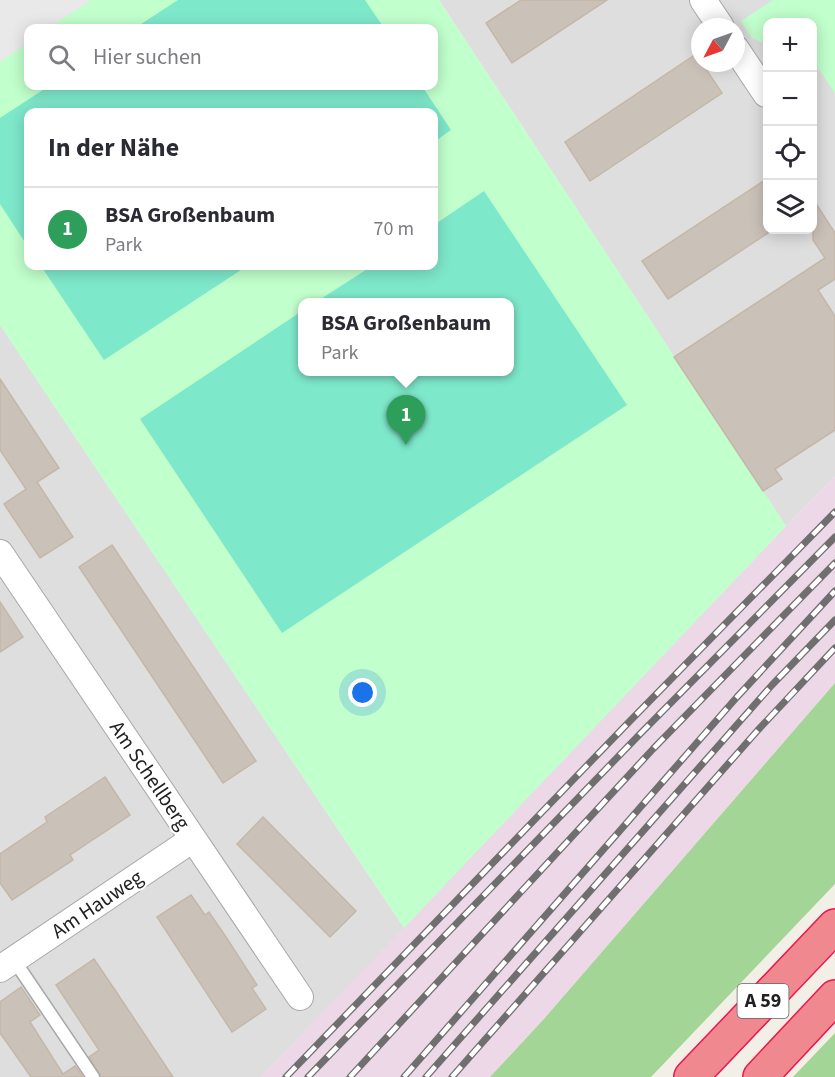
<!DOCTYPE html>
<html lang="de">
<head>
<meta charset="utf-8">
<style>
  :root { --surface:#fff; --page:#f2f2f3; --text:#2b2b33; --muted:#7c7c81; --line:#e1e1e2; --accent:#d11500 }
  body { margin:0; font-family:"Source Sans 3",sans-serif; background:var(--page); color:var(--text) }
  .controls { position:absolute; right:18px; top:18px; display:grid; overflow:hidden; border-radius:12px; box-shadow:0 3px 15px #0003 }
  .controls button { width:54px; height:54px; display:grid; place-items:center; padding:0; border:0; border-bottom:2px solid var(--line); background:var(--surface); color:var(--text); font:30px sans-serif }
  .compass { position:absolute; left:691px; top:18px; width:54px; height:54px; border-radius:50%; background:var(--surface); box-shadow:0 3px 15px #0003; rotate:229deg }
  .you { position:absolute; left:363px; top:693px; width:21px; height:21px; margin:-15px; border:4px solid #fff; border-radius:50%; background:#1a73e8; box-shadow:0 0 0 9px #1a73e833 }
  .badge { display:grid; place-items:center; width:39px; height:39px; border-radius:50%; background:var(--accent); color:#fff; font-size:20px; font-weight:700 }
  .pin { position:absolute; translate:-50% -50px; filter:drop-shadow(0 2px 3px #0008) }
  .pin::after { content:''; position:absolute; top:32px; width:21px; height:18px; background:inherit; clip-path:polygon(0 0,100% 0,50% 100%) }
  .popup { position:absolute; left:298px; top:298px; width:216px; height:78px; box-sizing:border-box; display:grid; place-content:center; border-radius:12px; background:var(--surface); filter:drop-shadow(0 2px 4px #0005); font-size:20px; white-space:nowrap; color:var(--muted) }
  .popup b { font-size:22px; color:var(--text) }
  .popup::after { content:''; position:absolute; left:50%; top:100%; margin-left:-12px; border:12px solid transparent; border-top-color:var(--surface) }
  .list { margin:0; padding:0; list-style:none }
  h2 { display:flex; justify-content:space-between; align-items:center; height:78px; margin:0; padding:0 24px; font-size:26px }
  h2 small { font-size:20px; font-weight:400; color:var(--muted) }
  .list li { display:grid; grid-template-columns:39px 1fr auto; gap:18px; align-items:center; box-sizing:border-box; height:84px; padding:0 24px; border-top:2px solid var(--line) }
  .list b { display:block; font-size:22px; white-space:nowrap }
  .list p { margin:0; font-size:20px; white-space:nowrap; color:var(--muted) }
  .list em { font-size:20px; font-style:normal; color:var(--muted) }
  .icon { flex:none; width:33px; height:33px; fill:none; stroke:currentColor; stroke-width:2; stroke-linecap:round; stroke-linejoin:round }
  .map { position:relative; flex:none; width:835px; height:1077px; overflow:hidden }
  .search { position:absolute; background:var(--surface); box-shadow:0 3px 15px #0003; left:24px; top:24px; width:414px; height:66px; display:flex; align-items:center; gap:15px; box-sizing:border-box; padding:0 21px; border-radius:12px; color:var(--muted); font-size:22px }
  .panel { position:absolute; background:var(--surface); box-shadow:0 3px 15px #0003; left:24px; top:108px; width:414px; height:162px; border-radius:12px }
  .map>svg:first-child { display:block }
  .residential { fill:#dfdede; fill-rule:evenodd }
  .industrial { fill:#ecd8e6 }
  .forest { fill:#a3d597 }
  .park { fill:#c1ffcc; fill-rule:evenodd }
  .pitch { fill:#7ee8ca }
  .parking { fill:#e9e9e9 }
  .building { fill:#cac2b9; stroke:#c5b7a7; stroke-width:1.5 }
  .lines { fill:none; stroke-linecap:round; stroke-linejoin:round }
  .lane-casing { stroke:#a8a8a8; stroke-width:15 }
  .street-casing { stroke:#a8a8a8; stroke-width:28 }
  .highway-casing { stroke:#ed174a; stroke-width:36 }
  .lane { stroke:#fff; stroke-width:12 }
  .street { stroke:#fff; stroke-width:26 }
  .highway { stroke:#f08890; stroke-width:33 }
  .rail-casing { stroke:#6f6f6f; stroke-width:7 }
  .rail { stroke:#fff; stroke-width:4.5; stroke-dasharray:14; stroke-linecap:butt }
  .labels { text-anchor:middle; dominant-baseline:central; stroke-width:4.5; stroke-linejoin:round; paint-order:stroke }
  .shield { fill:#fff; stroke:#646464; stroke-width:1.5 }
  .shield-label { font-size:20px; font-weight:bold; fill:#212121 }
  .street-label { font-size:21px; fill:#212121; stroke:#fff }
</style>
</head>
<body>
<div class="map">
<svg width="835" height="1077" viewBox="0 0 835 1077">
  <rect width="100%" height="100%" fill="#f2efe6"/>
  <path class="residential" d="M 439,0 L 835,0 L 835,477 L 786,526 ZM 768,22 L 812,22 L 812,230 L 768,230 ZM 700,27 L 736,27 L 736,63 L 700,63 Z
    M 0,325 L 404,928 L 261,1077 L 0,1077 Z"/>
  <path class="industrial" d="M 835,477 L 835,683 L 543,1020 L 490,1077 L 261,1077 L 786,526 Z"/>
  <path class="forest" d="M 835,683 L 835,884 L 651,1077 L 490,1077 L 543,1020 Z
    M 835,1033 L 835,1077 L 793,1077 Z"/>
  <path class="park" d="M 0,0 L 439,0 L 786,526 L 404,928 L 0,325 ZM 28,28 L 434,28 L 434,86 L 28,86 ZM 28,112 L 434,112 L 434,266 L 28,266 ZM 302,302 L 510,302 L 510,372 L 302,372 Z
    M 773,0 L 835,0 L 835,93 L 813,61 L 812,22 L 768,22 L 767,45 L 752,38 L 741,21 Z"/>
  <path class="pitch" d="M 178,0 L 365,0 L 384,28 L 135,28 Z
    M 49,86 L 422,86 L 451,130 L 434,142 L 434,112 L 28,112 L 28,247 L 0,204 L 0,118 Z
    M 484,191 L 627,405 L 282,633 L 140,419 L 302,311 L 302,372 L 510,372 L 510,302 L 316,302 L 372,266 L 434,266 L 434,225 Z
    M 41,266 L 247,266 L 104,360 Z"/>
  <path class="parking" d="M 0,0 L 91,0 L 49,28 L 28,28 L 28,43 L 0,62 Z"/>
  <path class="building" d="M 521,0 L 607,0 L 512,63 L 486,23 Z
    M 696,54 L 700,63 L 702,63 L 722,93 L 590,181 L 565,142 Z
    M 768,178 L 768,233 L 668,299 L 642,261 Z
    M 813,199 L 835,233 L 835,279 L 818,290 L 835,316 L 835,430 L 775,469 L 782,479 L 763,491 L 674,357 L 825,258 L 813,240 Z
    M 0,379 L 59,468 L 37,482 L 73,537 L 40,558 L 4,504 L 26,489 L 0,450 Z
    M 112,545 L 256,761 L 223,783 L 79,567 Z
    M 0,602 L 23,637 L 0,652 Z
    M 105,777 L 130,815 L 70,855 L 73,860 L 12,900 L 0,883 L 0,854 L 47,822 L 45,817 Z
    M 263,817 L 356,911 L 330,937 L 237,844 Z
    M 191,895 L 205,915 L 209,912 L 226,937 L 257,985 L 252,988 L 266,1009 L 232,1032 L 157,917 Z
    M 94,959 L 115,990 L 173,1077 L 101,1077 L 89,1057 L 99,1050 L 56,985 Z
    M 21,987 L 40,1015 L 30,1022 L 63,1074 L 75,1066 L 83,1077 L 31,1077 L 0,1033 L 0,1002 Z"/>
  <g class="lines">
    <defs>
      <path id="lane" d="M 14,960 L 93,1077"/>
      <path id="street" d="M 703,0 L 721,27
        M 736,49 L 766,94
        M 0,553 L 300,997
        M 0,969 L 193,839"/>
      <path id="highway" d="M 691,1077 L 835,926
        M 760,1077 L 835,997"/>
    </defs>
    <use href="#lane" class="lane-casing"/>
    <use href="#street" class="street-casing"/>
    <use href="#highway" class="highway-casing"/>
    <use href="#lane" class="lane"/>
    <use href="#street" class="street"/>
    <use href="#highway" class="highway"/>
    <defs>
      <path id="rail" d="M 286,1077 L 628,723 L 835,512
        M 308,1077 L 640,734 L 835,537
        M 350,1077 L 653,749 L 835,563
        M 404,1077 L 737,697 L 835,591
        M 426,1077 L 772,685 L 835,620
        M 452,1077 L 758,730 L 835,648"/>
    </defs>
    <use href="#rail" class="rail-casing"/>
    <use href="#rail" class="rail"/>
  </g>
  <g class="labels">
    <rect class="shield" x="737.5" y="984" width="51" height="34" rx="4.5"/>
    <g class="shield-label">
      <text x="763" y="1001">A 59</text>
    </g>
    <g class="street-label">
      <text transform="translate(150 775) rotate(56)">Am Schellberg</text>
      <text transform="translate(97 904) rotate(-34)">Am Hauweg</text>
    </g>
  </g>
</svg>
<div class="controls">
<button>+</button>
<button>−</button>
<button><svg class="icon" aria-label="locate" viewBox="0 0 24 24"><circle cx="12" cy="12" r="6"/><path d="M12 2v4M12 18v4M2 12h4M18 12h4"/></svg></button>
<button><svg class="icon" aria-label="layers" viewBox="0 0 24 24"><path d="M12 4l9 5-9 5-9-5zM3 14l9 5 9-5"/></svg></button>
</div>
<svg class="compass" viewBox="-18 -18 36 36"><path d="M0-13l5 13h-10z" fill="#e53935"/><path d="M0 13l5-13h-10z" fill="#7c7c81"/></svg>
<div class="you"></div>
<div class="pin badge" style="left:406px;top:445px;background:#2e9e5b">1</div>
<div class="popup"><b>BSA Großenbaum</b>Park</div>
<div class="search"><svg class="icon" aria-label="search" viewBox="0 0 24 24"><circle cx="10" cy="10" r="6"/><path d="M15 15l6 6"/></svg>Hier suchen</div>
<section class="panel">
<h2>In der Nähe<small></small></h2>
<ul class="list">
<li><span class="badge" style="background:#2e9e5b">1</span><div><b>BSA Großenbaum</b><p>Park</p></div><em>70 m</em></li>
</ul>
</section>
</div>
</body>
</html>
